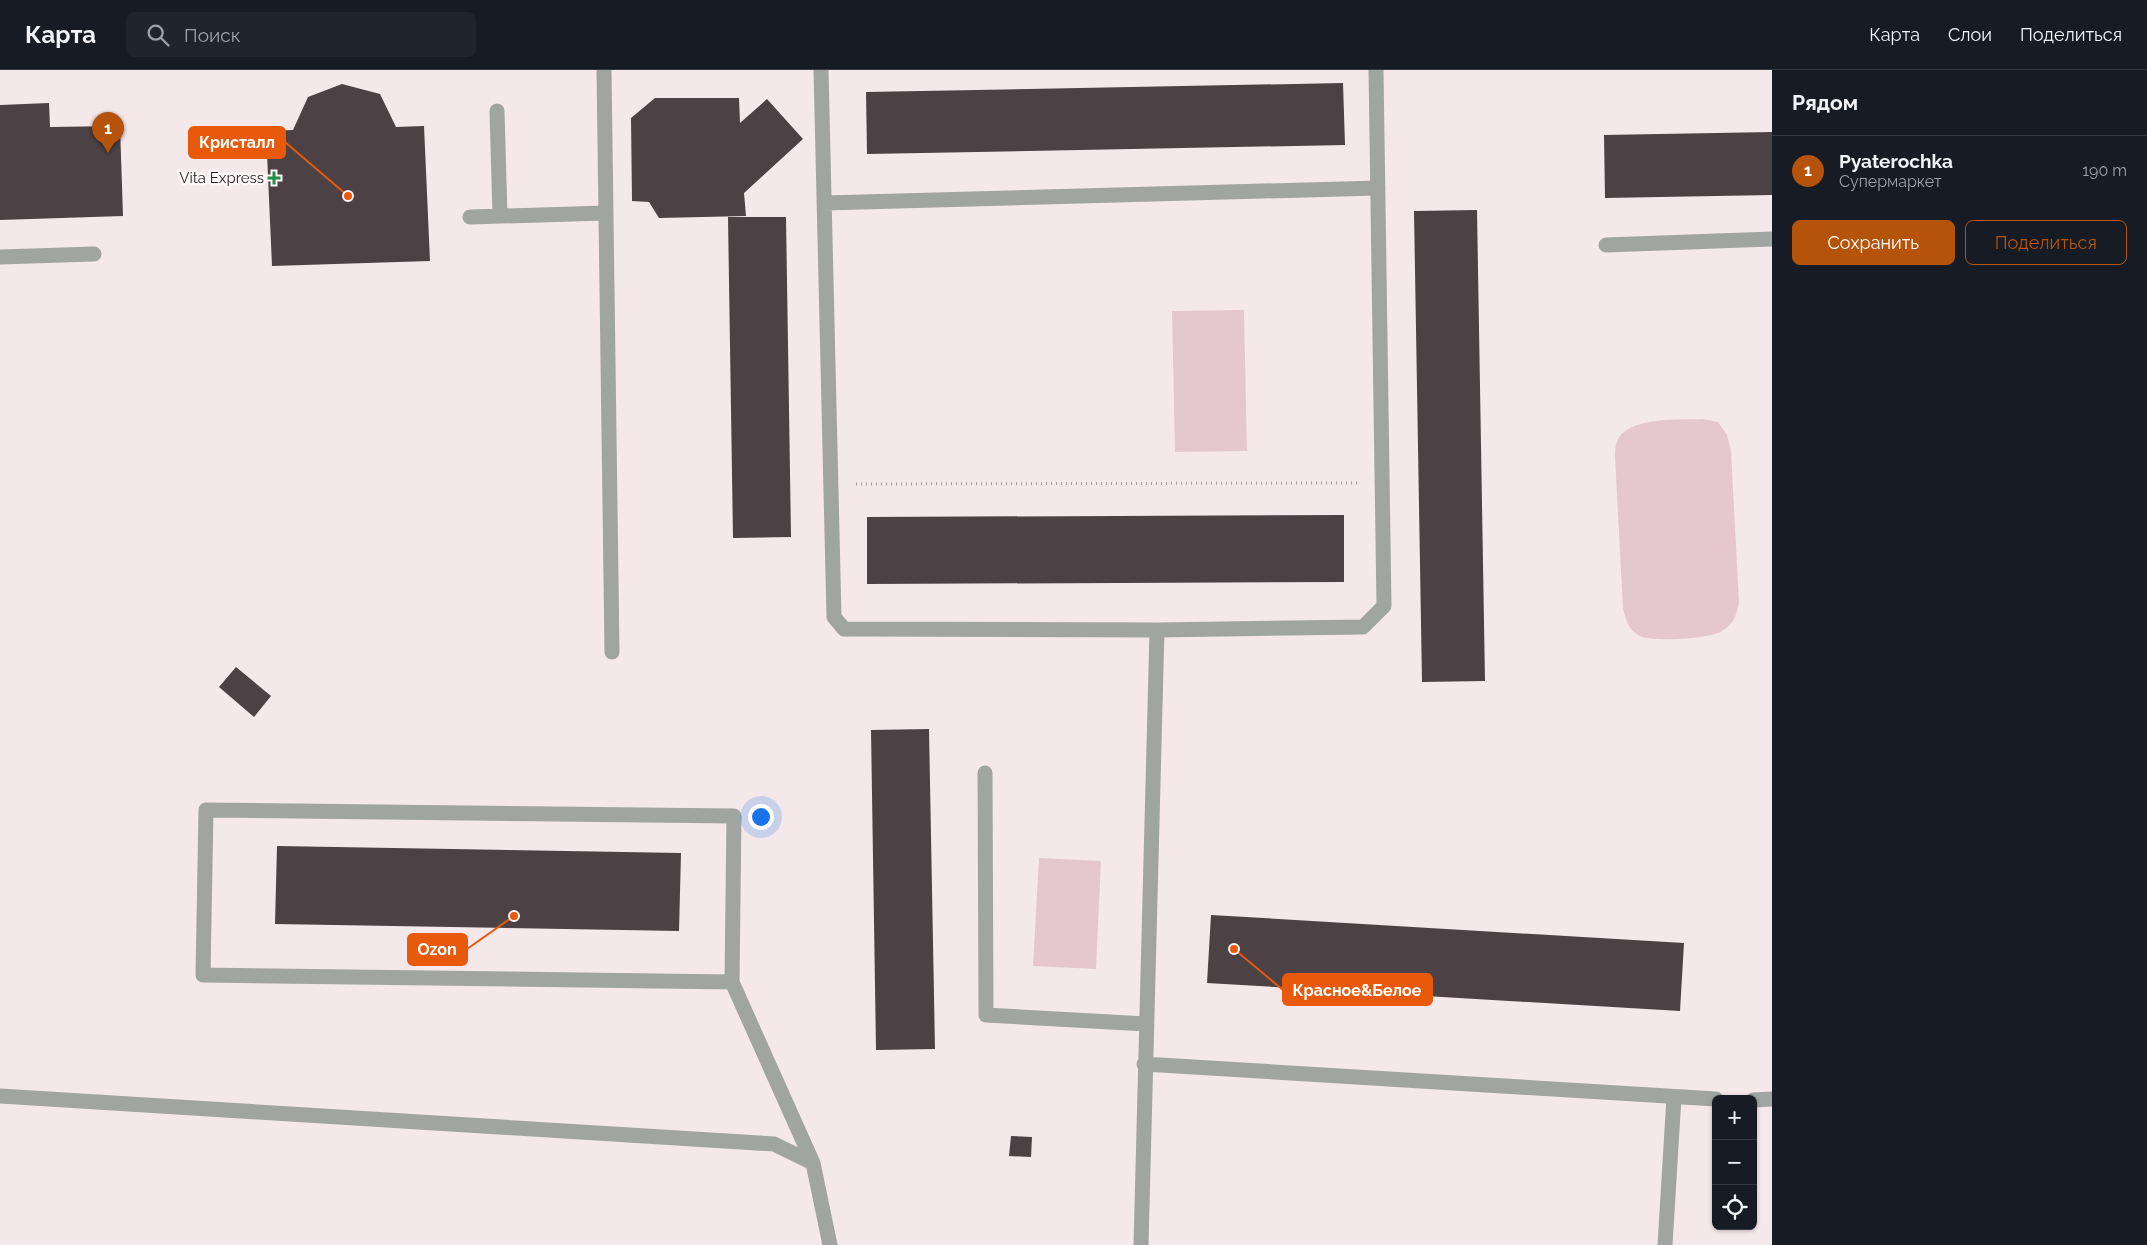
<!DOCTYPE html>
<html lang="ru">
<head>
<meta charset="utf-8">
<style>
  :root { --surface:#171b24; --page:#20242c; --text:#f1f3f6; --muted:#9ea1a6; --line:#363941; --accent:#b45309 }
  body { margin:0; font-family:Raleway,sans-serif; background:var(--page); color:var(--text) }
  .controls { position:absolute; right:15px; bottom:15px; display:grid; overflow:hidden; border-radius:8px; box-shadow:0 1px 4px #0004 }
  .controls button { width:45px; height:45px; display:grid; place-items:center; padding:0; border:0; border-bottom:1px solid var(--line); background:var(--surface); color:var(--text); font:25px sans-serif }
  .you { position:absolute; left:760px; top:746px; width:18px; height:18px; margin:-12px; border:4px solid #fff; border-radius:50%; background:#1a73e8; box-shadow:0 0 0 8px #1a73e833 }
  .badge { display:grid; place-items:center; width:32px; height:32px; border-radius:50%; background:var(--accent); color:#fff; font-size:16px; font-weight:700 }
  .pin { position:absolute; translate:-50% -41px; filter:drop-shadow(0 1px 2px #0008) }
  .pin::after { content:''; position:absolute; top:26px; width:18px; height:15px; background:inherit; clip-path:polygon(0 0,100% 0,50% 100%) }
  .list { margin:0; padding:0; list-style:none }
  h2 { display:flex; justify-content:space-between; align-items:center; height:65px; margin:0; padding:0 20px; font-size:21px }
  h2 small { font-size:16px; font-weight:400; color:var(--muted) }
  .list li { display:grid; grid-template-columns:32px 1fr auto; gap:15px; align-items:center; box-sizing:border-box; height:70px; padding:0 20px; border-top:1px solid var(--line) }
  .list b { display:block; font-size:19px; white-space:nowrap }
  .list p { margin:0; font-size:16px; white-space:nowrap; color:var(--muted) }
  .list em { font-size:16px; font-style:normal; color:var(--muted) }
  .actions { display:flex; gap:10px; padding:15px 20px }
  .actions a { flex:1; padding:11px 0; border:1px solid var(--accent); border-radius:8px; text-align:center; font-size:18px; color:var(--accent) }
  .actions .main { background:var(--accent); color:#fff }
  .icon { flex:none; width:28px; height:28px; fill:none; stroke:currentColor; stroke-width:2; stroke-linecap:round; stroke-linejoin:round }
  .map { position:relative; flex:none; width:1772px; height:1175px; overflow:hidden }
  header { display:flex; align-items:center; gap:30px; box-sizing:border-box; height:70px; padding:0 25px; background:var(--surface); border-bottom:1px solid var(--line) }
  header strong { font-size:24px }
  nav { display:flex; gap:28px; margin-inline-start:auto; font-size:18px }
  .search { width:350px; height:45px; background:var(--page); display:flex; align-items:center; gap:12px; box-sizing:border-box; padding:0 18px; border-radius:8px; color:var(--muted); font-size:19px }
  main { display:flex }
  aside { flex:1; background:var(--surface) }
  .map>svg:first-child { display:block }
  .green { fill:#e5c8cf }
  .building { fill:#4c4144 }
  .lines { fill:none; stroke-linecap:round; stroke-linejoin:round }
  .path { stroke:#a89ea1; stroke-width:3; stroke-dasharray:1 4; stroke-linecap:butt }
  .minor { stroke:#a0a5a1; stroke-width:15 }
  .poi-dot { fill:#238e45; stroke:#fff7f8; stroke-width:2 }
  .labels { text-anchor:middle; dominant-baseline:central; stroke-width:5; stroke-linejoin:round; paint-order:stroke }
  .poi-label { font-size:15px; fill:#241f21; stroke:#fff7f8; text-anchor:end }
  .leader { fill:none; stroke:#e8590c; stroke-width:2 }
  .callout-dot { fill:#e8590c; stroke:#fff7f8; stroke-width:2 }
  .callout { fill:#e8590c; stroke:#e8590c; stroke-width:2 }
  .callout-label { font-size:16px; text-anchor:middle; font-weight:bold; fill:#fff }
</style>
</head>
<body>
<header>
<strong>Карта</strong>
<div class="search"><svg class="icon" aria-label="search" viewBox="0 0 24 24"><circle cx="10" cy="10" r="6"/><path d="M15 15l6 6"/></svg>Поиск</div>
<nav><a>Карта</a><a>Слои</a><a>Поделиться</a></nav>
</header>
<main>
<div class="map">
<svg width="1772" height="1175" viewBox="0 0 1772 1175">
  <rect width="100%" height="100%" fill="#f5e8eb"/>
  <path class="green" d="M 1244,240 L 1247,381 L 1175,382 L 1172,241 Z
    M 1703,349 L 1718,352 L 1727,365 L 1731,381 L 1739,533 C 1736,546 1734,554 1722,561 C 1710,569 1649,573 1638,565 C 1628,559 1626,550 1623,539 L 1615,387 C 1615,382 1615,376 1617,372 C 1626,346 1681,350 1703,349 Z
    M 1039,788 L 1101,791 L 1096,899 L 1033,896 Z"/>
  <path class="building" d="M 1343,13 L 1345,75 L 867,84 L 866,22 Z
    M 342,14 L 380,24 L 396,57 L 424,56 L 430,191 L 272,196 L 266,61 L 293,60 L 308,27 Z
    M 655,28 L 739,28 L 740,53 L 767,29 L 803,69 L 744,123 L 746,146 L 659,148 L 649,132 L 632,131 L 631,48 Z
    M 49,33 L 50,57 L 120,56 L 123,146 L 0,150 L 0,35 Z
    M 1772,62 L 1772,125 L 1605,128 L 1604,65 Z
    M 1477,140 L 1485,611 L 1422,612 L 1414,141 Z
    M 728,147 L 786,147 L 791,467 L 733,468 Z
    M 1344,445 L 1344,512 L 867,514 L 867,447 Z
    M 236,597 L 271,626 L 254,647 L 219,617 Z
    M 929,659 L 935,979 L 876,980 L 871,660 Z
    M 277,776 L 681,783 L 679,861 L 275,854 Z
    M 1211,845 L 1684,873 L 1680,941 L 1207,913 Z
    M 1011,1066 L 1032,1067 L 1031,1087 L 1009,1086 Z"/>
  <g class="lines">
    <path class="path" d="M 856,414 L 1357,413"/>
    <path class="minor" d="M 604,0 L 612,582
      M 821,0 L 834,547 L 844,559 L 1157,560 L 1363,557 L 1384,536 L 1376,0
      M 497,41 L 500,146
      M 824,133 L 1378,118
      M 470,147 L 606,143
      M 1606,175 L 1772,169
      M 0,187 L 94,184
      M 985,703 L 986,945 L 1146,954
      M 732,912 L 203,905 L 206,740 L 734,746 L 732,912 L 813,1093
      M 1144,994 L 1716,1029
      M 0,1026 L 774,1074 L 813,1093 L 830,1175
      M 1753,1030 L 1772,1029
      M 1141,1175 L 1157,560
      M 1665,1175 L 1674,1027"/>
  </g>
  <path class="poi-dot" d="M271.5 100.5h5v5h5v5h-5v5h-5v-5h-5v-5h5z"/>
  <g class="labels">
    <g class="poi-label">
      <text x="264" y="108">Vita Express</text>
    </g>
  </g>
  <path class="leader" d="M348 126L285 72M514 846L467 879M1234 879L1283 920"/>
  <g class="callout-dot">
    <circle cx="348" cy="126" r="5"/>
    <circle cx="514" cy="846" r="5"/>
    <circle cx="1234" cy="879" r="5"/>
  </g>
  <g class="callout">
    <rect x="189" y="57" width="96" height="31" rx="5"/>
    <rect x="408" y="864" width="59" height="31" rx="5"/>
    <rect x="1283" y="904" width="149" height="31" rx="5"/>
  </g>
  <g class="callout-label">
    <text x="237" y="78">Кристалл</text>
    <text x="437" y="885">Ozon</text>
    <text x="1357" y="926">Красное&amp;Белое</text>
  </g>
</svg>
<div class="controls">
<button>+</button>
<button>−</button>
<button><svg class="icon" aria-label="locate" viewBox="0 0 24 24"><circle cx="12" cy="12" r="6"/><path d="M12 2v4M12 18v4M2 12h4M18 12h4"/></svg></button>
</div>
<div class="you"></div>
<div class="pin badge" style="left:108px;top:83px">1</div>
</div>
<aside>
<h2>Рядом<small></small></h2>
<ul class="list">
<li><span class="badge">1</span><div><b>Pyaterochka</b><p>Супермаркет</p></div><em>190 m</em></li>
</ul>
<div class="actions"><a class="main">Сохранить</a><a>Поделиться</a></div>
</aside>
</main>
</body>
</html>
